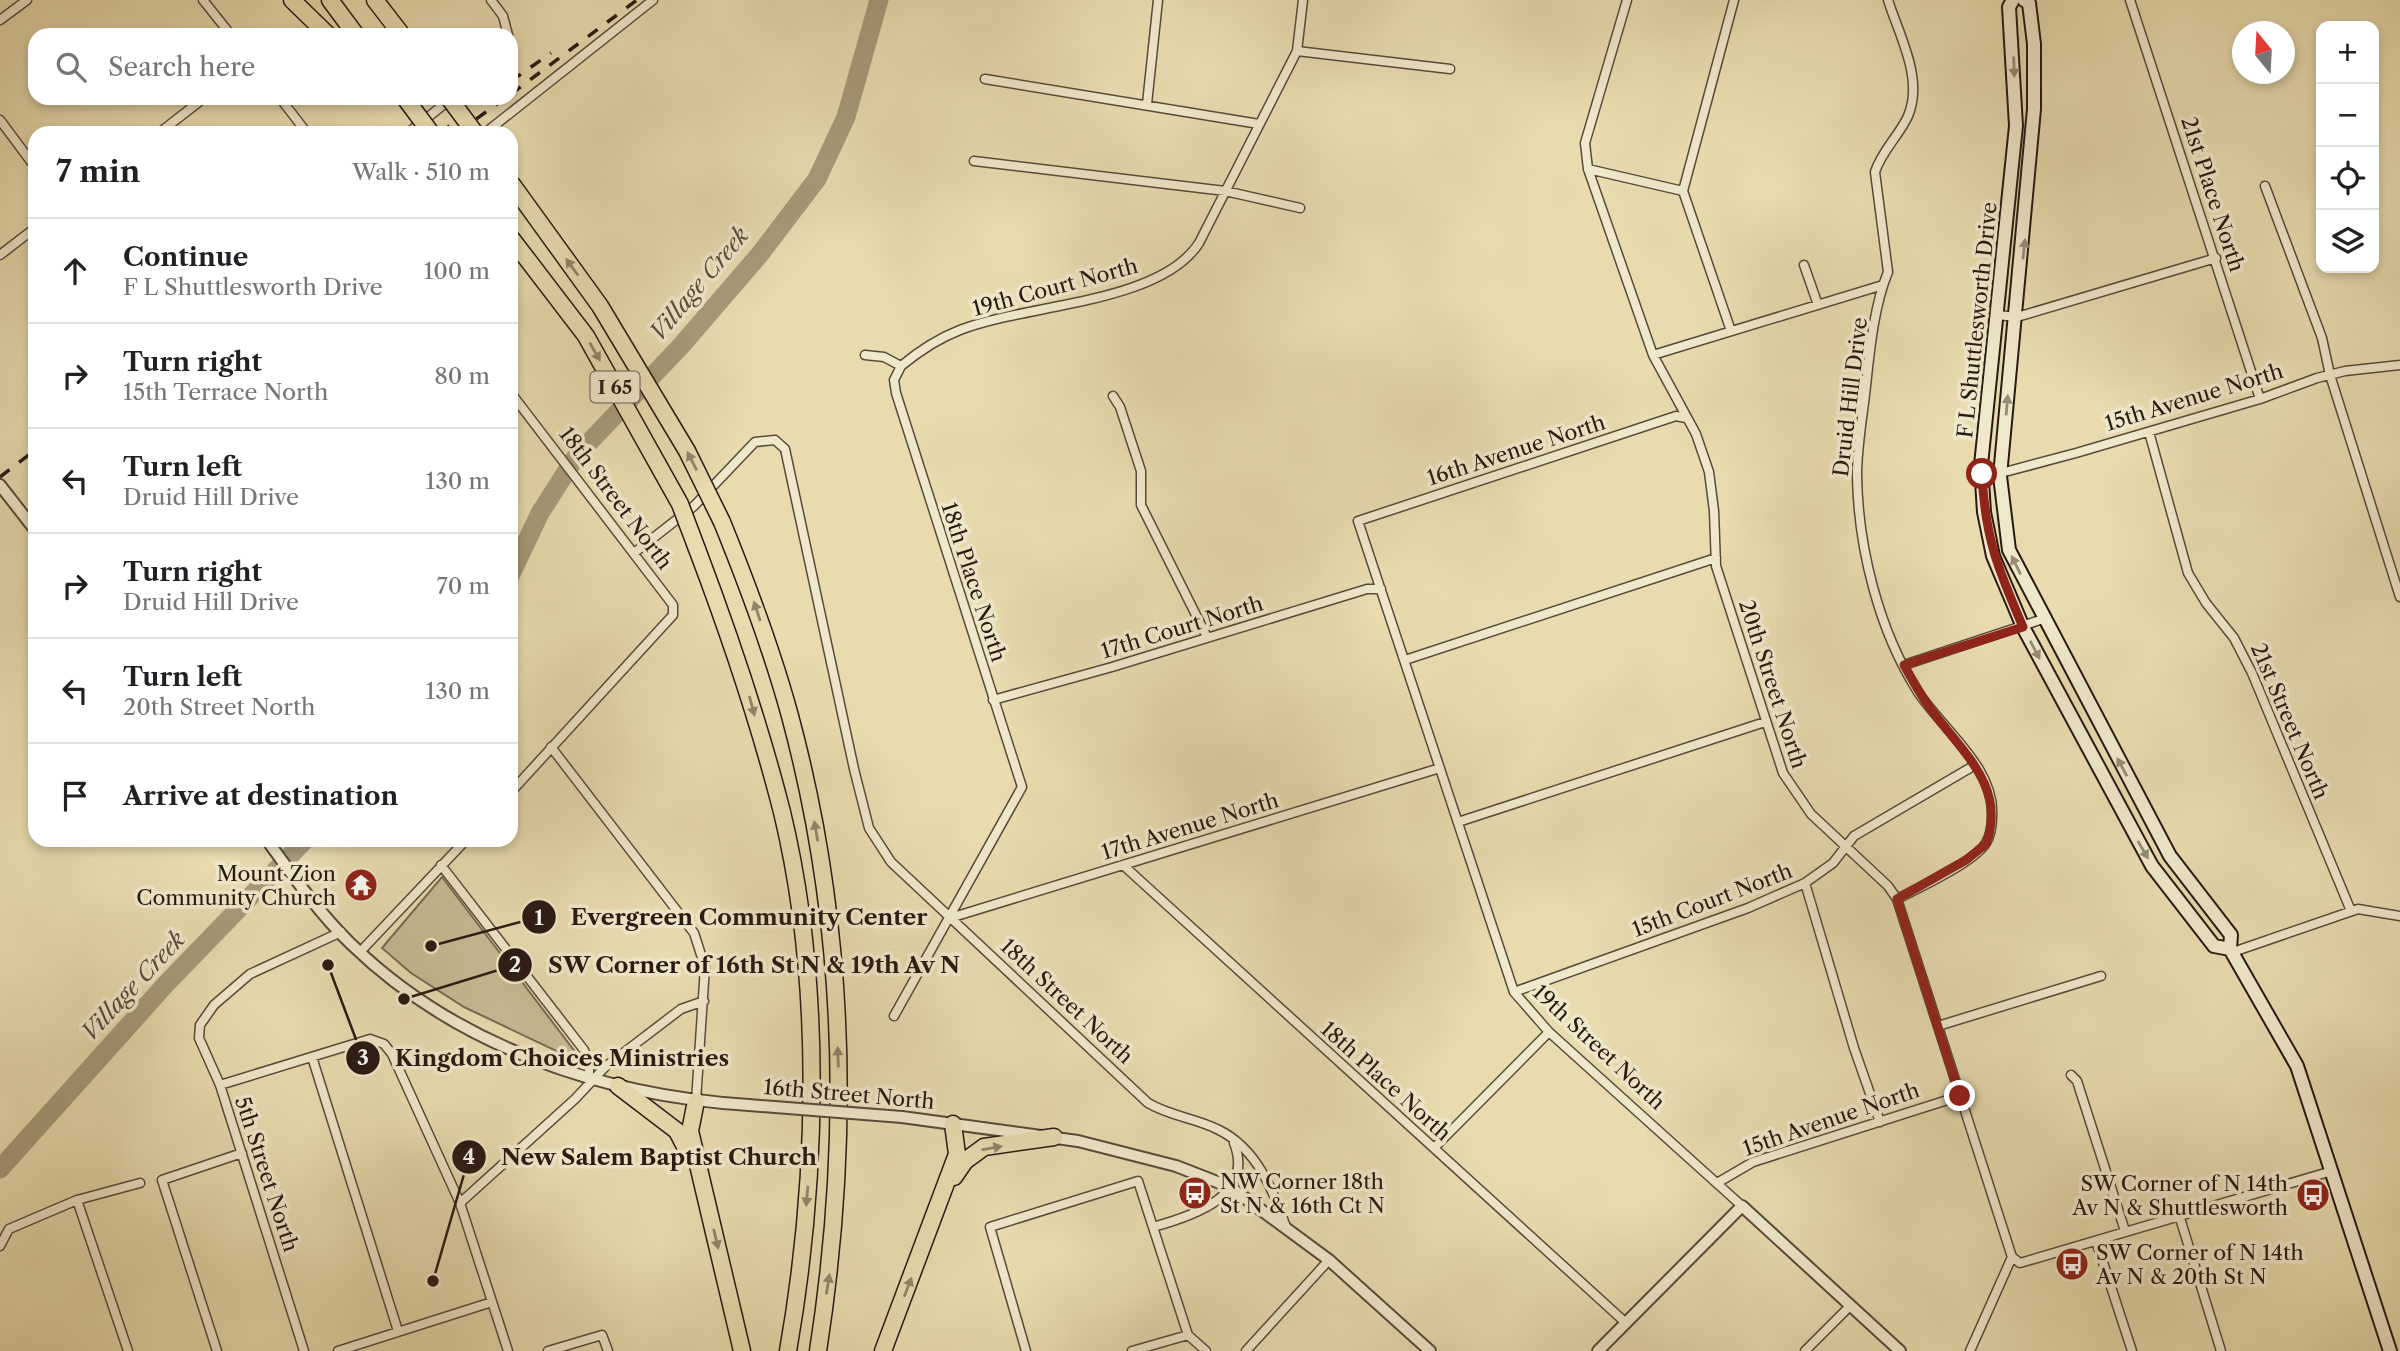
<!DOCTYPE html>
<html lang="en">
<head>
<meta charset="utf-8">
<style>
  :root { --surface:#fff; --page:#f6f6f6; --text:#202124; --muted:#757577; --line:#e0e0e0 }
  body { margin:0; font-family:"Libre Caslon Text",serif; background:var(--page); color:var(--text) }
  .controls { position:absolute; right:21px; top:21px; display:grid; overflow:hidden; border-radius:14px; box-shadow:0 4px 10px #0003 }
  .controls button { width:63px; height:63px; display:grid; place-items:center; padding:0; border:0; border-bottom:2px solid var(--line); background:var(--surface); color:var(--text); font:35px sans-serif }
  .compass { position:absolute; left:2232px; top:21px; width:63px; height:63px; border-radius:50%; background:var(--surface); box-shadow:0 4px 10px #0003; rotate:342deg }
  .stop { position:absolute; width:21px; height:21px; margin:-16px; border:5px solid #8f2418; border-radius:50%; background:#fff }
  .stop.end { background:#8f2418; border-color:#fff; box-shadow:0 2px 7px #0008 }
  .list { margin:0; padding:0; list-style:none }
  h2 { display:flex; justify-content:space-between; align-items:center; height:91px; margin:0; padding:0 28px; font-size:30px }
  h2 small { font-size:23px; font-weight:400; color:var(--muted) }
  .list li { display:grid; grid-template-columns:46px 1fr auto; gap:21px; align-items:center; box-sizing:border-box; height:105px; padding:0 28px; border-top:2px solid var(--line) }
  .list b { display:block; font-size:26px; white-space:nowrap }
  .list p { margin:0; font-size:23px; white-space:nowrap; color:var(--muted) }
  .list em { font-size:23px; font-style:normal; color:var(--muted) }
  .icon { flex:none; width:38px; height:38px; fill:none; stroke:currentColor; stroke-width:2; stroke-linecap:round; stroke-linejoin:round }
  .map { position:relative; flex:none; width:2400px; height:1351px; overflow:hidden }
  .search { position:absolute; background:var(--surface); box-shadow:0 4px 10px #0003; left:28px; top:28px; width:490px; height:77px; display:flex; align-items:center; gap:18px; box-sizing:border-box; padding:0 24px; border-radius:21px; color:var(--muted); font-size:26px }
  .panel { position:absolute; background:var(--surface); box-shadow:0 4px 10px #0003; left:28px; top:126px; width:490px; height:721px; border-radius:21px }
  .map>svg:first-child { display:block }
  .green { fill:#c7bb94; stroke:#786a54; stroke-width:2 }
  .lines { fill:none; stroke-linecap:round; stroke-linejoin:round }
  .river { stroke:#a79a7a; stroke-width:19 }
  .minor-casing { stroke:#584a3a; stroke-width:11 }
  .tertiary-casing { stroke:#584a3a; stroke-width:14 }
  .secondary-casing { stroke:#281913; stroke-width:16 }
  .motorway-casing { stroke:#281913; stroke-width:19 }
  .minor { stroke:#f0e8cb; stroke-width:8 }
  .tertiary { stroke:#f0e8cb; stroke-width:10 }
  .secondary { stroke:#f0e8cb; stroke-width:12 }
  .motorway { stroke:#e8dcaf; stroke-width:16 }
  .rail { stroke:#281913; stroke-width:3.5; stroke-dasharray:12 12; stroke-linecap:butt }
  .tertiary-bridge-casing { stroke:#584a3a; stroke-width:14; stroke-linecap:butt }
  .motorway-bridge-casing { stroke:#281913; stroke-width:19; stroke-linecap:butt }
  .tertiary-bridge { stroke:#f0e8cb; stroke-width:10 }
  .motorway-bridge { stroke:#e8dcaf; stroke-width:16 }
  .oneway { fill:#968b78 }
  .oneway2 { fill:#928469 }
  .route { stroke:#8f2418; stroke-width:9 }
  .labels { text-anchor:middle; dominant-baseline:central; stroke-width:7; stroke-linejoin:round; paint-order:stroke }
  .shield { fill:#f0e8cb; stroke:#64574a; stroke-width:2 }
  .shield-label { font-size:19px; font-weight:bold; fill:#281913 }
  .street-label { font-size:21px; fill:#281913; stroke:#f0e8cb }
  .poi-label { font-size:21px; fill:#281913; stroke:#f0e8cb; text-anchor:end }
  .water-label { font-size:23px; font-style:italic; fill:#5b4d3c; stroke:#f0e8cb }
  .leader { fill:none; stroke:#281913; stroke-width:2.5 }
  .callout-dot { fill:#281913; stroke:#f0e8cb; stroke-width:2.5 }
  .mark-label { font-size:21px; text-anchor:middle; font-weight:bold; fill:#fff }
  .callout-label { font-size:23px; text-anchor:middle; font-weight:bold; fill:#281913; stroke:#f0e8cb; stroke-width:7; stroke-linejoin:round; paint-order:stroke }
</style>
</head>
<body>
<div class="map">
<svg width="2400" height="1351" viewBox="0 0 2400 1351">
  <rect width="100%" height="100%" fill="#e8dcaf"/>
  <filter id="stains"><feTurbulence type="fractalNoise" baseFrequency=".00286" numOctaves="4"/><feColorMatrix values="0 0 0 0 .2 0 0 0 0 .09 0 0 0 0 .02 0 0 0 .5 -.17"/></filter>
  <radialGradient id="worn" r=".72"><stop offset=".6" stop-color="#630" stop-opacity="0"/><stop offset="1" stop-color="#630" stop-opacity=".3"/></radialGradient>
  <path class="green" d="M 442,877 L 576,1053 L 573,1059 L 464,1007 L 411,973 L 382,948 Z"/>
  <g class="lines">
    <path class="river" d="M 511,574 L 540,513 L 577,455 L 680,347 L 760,254 L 817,179 L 846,117 L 879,0
      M 0,1169 L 165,985 L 305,840"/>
    <defs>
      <path id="minor" d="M 203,0 L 231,35
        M 491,0 L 503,16 L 508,35
        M 1627,0 L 1585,143 L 1588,169 L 1653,355 L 1696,434 L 1709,472 L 1714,511 L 1716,566 L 1783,773 L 1811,814 L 1888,886 L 1897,899 L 2012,1257 L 1970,1351
        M 1888,0 C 1899,35 1924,79 1908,116 C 1899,136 1882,150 1875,172 L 1888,272 C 1874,306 1870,349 1866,386 C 1863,415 1857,446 1857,475 C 1858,548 1879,631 1918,692 C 1943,730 1996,768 1992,817 C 1992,825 1990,836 1986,843 C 1974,862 1919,888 1897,899
        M 2130,0 L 2260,399
        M 0,20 L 27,0
        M 1297,51 L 1450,69
        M 985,79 L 1259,124
        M 280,98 L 307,133
        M 1147,104 L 1158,0
        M 0,120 L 35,167
        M 159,133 L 204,98
        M 408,133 L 452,98
        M 485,133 L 653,0
        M 974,161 L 1225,191 L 1300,208
        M 1588,169 L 1683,191 L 1731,331
        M 2265,186 L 2322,338 L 2330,375 L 2400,597
        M 1683,191 L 1734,0
        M 0,255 L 35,228
        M 1804,265 L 1818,305
        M 1997,315 L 2017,317 L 2216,258
        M 865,355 L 884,357 L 901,366 L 894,380 L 896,393 L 1022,787 L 894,1016
        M 1653,355 L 1883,285
        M 901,366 C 918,352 939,338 960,330 C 1025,304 1160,304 1199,243 L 1297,51 L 1303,0
        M 511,393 L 673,605 L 673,615 L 511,792
        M 1113,396 L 1120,407 L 1141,471 L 1141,505 L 1207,637
        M 1686,418 L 1676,416 L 1358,521 L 1514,992 L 1549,1032 L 1742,1206
        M 2149,432 L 2188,573 L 2206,603 L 2234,638 L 2252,673 L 2351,911
        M 1982,474 L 2001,473 L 2076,453 L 2260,399 L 2317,378 L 2345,371 L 2400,365
        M 634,553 L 694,506 L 755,442 L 775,440 L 785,449 L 854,769 L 869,828 L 891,862 L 1148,1103 C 1172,1117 1196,1118 1219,1130 C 1257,1149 1273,1190 1286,1227
        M 1405,660 L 1716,558
        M 1904,665 L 2043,619
        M 993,700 L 1112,667 L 1367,589 L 1381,589
        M 551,747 L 694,933 L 705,967 L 696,1101
        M 1458,822 L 1765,722
        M 441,865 L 584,1050 L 589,1062 L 589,1080
        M 1123,865 L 1626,1323
        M 1805,883 L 1854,1048 L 1880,1122
        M 950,918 L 1440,768
        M 360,952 L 466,840
        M 2233,952 L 2358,909 L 2400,916
        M 1514,992 L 1748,908 L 1805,883 L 1833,863 L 1854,836 L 1975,765
        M 1938,1026 L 2101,976
        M 312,1057 L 398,1331
        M 2071,1075 L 2077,1081 L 2125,1231
        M 220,1085 L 370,1039 L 384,1044 L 392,1054 L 460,1203 L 508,1351
        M 1434,1148 L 1549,1032
        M 1717,1183 L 1753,1162 L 1960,1096
        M 77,1200 L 128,1351
        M 460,1203 L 575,1099 L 605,1067 L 681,1009 L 704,1001
        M 2179,1215 L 2221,1351
        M 1153,1227 C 1193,1216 1255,1196 1234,1143
        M 2096,1241 L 2132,1351
        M 0,1246 L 9,1229 L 77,1200 L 140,1183
        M 2012,1257 L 2020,1263 L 2332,1171
        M 217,1351 L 162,1180 L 242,1153
        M 304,1351 L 220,1085 L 199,1038 L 200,1025 L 214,1005 L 250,974 L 341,932
        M 338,1351 L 492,1302
        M 548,1351 L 602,1335 L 608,1351
        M 1026,1351 L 990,1227 L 1138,1181 L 1188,1335 L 1206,1351
        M 1132,1351 L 1188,1335
        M 1246,1351 L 1329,1260
        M 1805,1351 L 1850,1306"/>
      <path id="tertiary" d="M 0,485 L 35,530
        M 267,840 C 293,876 319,913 351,944 C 457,1047 604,1096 749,1105
        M 902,1117 L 1078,1141 L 1176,1166 L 1230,1187 L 1329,1260 L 1430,1351
        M 1598,1351 L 1742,1206 L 1900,1351"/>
      <path id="secondary" d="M 2013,0 L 2009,7 L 2016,126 L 1981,465 L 1984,512 L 1993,556 L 2023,627 L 2152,866 L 2214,946 L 2230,949
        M 2024,0 L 2029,3 L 2034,44 L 2034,109 L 2000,476 L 2009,550 L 2170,856 L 2231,935 L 2230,949 L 2297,1066 L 2390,1351"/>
      <path id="motorway" d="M 292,0 L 328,35
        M 330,0 L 356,35
        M 375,0 L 402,35
        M 722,522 C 748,586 772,650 790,716 C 846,924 851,1139 818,1351
        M 697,549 C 730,636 759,722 782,812 C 823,982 818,1180 788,1351
        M 618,1086 L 677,1131 L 690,1156
        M 696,1101 L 690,1131 L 742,1351
        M 954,1177 L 965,1161 L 984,1147 L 1054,1137
        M 883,1351 L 957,1154 L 953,1124"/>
    </defs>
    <use href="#minor" class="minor-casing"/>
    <use href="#tertiary" class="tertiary-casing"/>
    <use href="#secondary" class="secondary-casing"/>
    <use href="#motorway" class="motorway-casing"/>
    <use href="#minor" class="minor"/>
    <use href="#tertiary" class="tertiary"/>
    <use href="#secondary" class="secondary"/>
    <use href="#motorway" class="motorway"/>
    <path class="rail" d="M 511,81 L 551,53
      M 511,94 L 637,0
      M 440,133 L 463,116
      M 457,133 L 505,98
      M 0,477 L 35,450"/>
    <defs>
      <path id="tertiary-bridge" d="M 749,1105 L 902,1117"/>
      <path id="motorway-bridge" d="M 405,98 L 431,133
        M 449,98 L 475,133
        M 511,183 L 600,306 L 687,451 L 722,522
        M 511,238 L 586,336 L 680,504 L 697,549"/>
    </defs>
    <use href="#tertiary-bridge" class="tertiary-bridge-casing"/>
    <use href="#motorway-bridge" class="motorway-bridge-casing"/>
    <use href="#tertiary-bridge" class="tertiary-bridge"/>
    <use href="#motorway-bridge" class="motorway-bridge"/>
  </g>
  <defs><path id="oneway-solid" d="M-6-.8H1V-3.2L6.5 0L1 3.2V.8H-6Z" transform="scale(1.75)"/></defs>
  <g class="oneway">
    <use href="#oneway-solid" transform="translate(2014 67) rotate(88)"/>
    <use href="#oneway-solid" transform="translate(2024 249) rotate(-84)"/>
    <use href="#oneway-solid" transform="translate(2007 405) rotate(-85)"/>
    <use href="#oneway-solid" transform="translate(2016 565) rotate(-116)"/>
    <use href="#oneway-solid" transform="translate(2035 650) rotate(62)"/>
    <use href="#oneway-solid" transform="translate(2122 767) rotate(-118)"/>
    <use href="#oneway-solid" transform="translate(2143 850) rotate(60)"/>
  </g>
  <g class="oneway2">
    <use href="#oneway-solid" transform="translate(572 267) rotate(-126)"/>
    <use href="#oneway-solid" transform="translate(595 352) rotate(60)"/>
    <use href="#oneway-solid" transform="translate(692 461) rotate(-117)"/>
    <use href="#oneway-solid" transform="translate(757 611) rotate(-108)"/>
    <use href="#oneway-solid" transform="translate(752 706) rotate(75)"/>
    <use href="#oneway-solid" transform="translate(816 831) rotate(-100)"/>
    <use href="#oneway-solid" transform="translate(838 1057) rotate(-92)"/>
    <use href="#oneway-solid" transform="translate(992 1148) rotate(-10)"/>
    <use href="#oneway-solid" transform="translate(807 1196) rotate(95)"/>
    <use href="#oneway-solid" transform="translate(716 1239) rotate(77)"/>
    <use href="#oneway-solid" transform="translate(828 1284) rotate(-81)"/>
    <use href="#oneway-solid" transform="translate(908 1287) rotate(-69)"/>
  </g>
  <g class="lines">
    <path class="route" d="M 1960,1096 L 1897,899 L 1966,860 L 1986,844 C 2006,790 1966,755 1936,716 C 1923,700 1914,683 1904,665 L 2023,627 C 1998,569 1985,538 1982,474"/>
  </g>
  <defs>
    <symbol id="temple-disc" viewBox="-11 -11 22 22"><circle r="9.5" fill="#8f2418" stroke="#f0e8cb"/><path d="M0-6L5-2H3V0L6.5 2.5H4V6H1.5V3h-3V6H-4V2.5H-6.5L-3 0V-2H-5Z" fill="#fff"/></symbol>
    <symbol id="bus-disc" viewBox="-11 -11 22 22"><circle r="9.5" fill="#8f2418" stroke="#f0e8cb"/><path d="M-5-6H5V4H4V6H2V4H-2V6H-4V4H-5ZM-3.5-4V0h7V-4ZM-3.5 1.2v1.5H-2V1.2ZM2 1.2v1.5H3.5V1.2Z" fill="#fff"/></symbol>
  </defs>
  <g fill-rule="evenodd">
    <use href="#temple-disc" x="342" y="866" width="38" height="38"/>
    <use href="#bus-disc" x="1176" y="1174" width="38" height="38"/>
    <use href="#bus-disc" x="2294" y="1176" width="38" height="38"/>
    <use href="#bus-disc" x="2053" y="1245" width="38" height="38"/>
  </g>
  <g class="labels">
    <rect class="shield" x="590.5" y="371.5" width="49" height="31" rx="5"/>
    <g class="shield-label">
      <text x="615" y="387">I 65</text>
    </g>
    <g class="street-label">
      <text transform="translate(2213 194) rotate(72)">21st Place North</text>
      <text transform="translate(1055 287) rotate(-15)">19th Court North</text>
      <text transform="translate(1977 320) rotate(-84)">F L Shuttlesworth Drive</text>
      <text transform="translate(1850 397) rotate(-83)">Druid Hill Drive</text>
      <text transform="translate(2194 397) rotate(-17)">15th Avenue North</text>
      <text transform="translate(1516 450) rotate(-18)">16th Avenue North</text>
      <text transform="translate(616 498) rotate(53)">18th Street North</text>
      <text transform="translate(974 582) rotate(72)">18th Place North</text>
      <text transform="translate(1182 627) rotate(-17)">17th Court North</text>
      <text transform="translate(1773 684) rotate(72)">20th Street North</text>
      <text transform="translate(2290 721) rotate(67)">21st Street North</text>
      <text transform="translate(1190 826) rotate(-17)">17th Avenue North</text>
      <text transform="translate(1712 900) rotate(-21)">15th Court North</text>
      <text transform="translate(1067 1001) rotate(43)">18th Street North</text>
      <text transform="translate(1599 1047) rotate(43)">19th Street North</text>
      <text transform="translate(1386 1081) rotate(42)">18th Place North</text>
      <text transform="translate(849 1094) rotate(5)">16th Street North</text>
      <text transform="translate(1831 1119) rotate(-19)">15th Avenue North</text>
      <text transform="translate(267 1174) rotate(72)">5th Street North</text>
    </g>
    <g class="poi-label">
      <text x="336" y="873">Mount Zion<tspan x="336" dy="24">Community Church</tspan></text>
      <text x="1220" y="1181" text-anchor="start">NW Corner 18th<tspan x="1220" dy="24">St N &amp; 16th Ct N</tspan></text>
      <text x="2288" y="1183">SW Corner of N 14th<tspan x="2288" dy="24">Av N &amp; Shuttlesworth</tspan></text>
      <text x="2096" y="1252" text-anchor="start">SW Corner of N 14th<tspan x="2096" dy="24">Av N &amp; 20th St N</tspan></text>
    </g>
    <g class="water-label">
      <text transform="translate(699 284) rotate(-50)">Village Creek</text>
      <text transform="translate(133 986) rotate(-47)">Village Creek</text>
    </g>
  </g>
  <path class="leader" d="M431 946L539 917M404 999L515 965M328 965L363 1058M433 1281L469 1157"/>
  <g class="callout-dot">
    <circle cx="431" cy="946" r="7"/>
    <circle cx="404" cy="999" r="7"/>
    <circle cx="328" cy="965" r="7"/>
    <circle cx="433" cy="1281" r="7"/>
    <circle cx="539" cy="917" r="18"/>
    <circle cx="515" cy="965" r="18"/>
    <circle cx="363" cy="1058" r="18"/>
    <circle cx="469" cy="1157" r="18"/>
  </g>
  <g class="mark-label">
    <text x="539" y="925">1</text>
    <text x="515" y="972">2</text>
    <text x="363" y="1065">3</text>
    <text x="469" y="1164">4</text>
  </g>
  <g class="callout-label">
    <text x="749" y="925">Evergreen Community Center</text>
    <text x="754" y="973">SW Corner of 16th St N &amp; 19th Av N</text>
    <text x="562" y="1066">Kingdom Choices Ministries</text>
    <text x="659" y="1165">New Salem Baptist Church</text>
  </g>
  <rect width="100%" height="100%" filter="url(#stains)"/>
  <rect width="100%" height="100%" fill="url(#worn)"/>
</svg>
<div class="controls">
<button>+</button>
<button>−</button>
<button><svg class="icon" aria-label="locate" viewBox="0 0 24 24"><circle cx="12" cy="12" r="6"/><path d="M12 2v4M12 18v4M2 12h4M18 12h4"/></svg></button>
<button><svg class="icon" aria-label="layers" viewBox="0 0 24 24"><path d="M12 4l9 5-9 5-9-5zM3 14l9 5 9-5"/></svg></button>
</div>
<svg class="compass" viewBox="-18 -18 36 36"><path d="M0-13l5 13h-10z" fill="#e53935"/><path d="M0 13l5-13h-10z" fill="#757577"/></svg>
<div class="stop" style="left:1982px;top:474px"></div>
<div class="stop end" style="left:1960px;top:1096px"></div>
<div class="search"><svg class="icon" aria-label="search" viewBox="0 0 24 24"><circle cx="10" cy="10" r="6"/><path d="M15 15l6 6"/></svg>Search here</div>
<section class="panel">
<h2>7 min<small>Walk · 510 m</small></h2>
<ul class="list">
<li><svg class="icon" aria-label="ahead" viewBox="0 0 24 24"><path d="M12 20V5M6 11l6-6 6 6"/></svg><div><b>Continue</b><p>F L Shuttlesworth Drive</p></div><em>100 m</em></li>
<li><svg class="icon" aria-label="right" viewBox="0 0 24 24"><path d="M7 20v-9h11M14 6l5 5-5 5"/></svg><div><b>Turn right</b><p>15th Terrace North</p></div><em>80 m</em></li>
<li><svg class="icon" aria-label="left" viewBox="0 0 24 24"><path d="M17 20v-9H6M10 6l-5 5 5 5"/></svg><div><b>Turn left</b><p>Druid Hill Drive</p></div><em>130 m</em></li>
<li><svg class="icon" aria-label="right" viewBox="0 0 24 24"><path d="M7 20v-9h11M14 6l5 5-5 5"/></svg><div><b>Turn right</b><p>Druid Hill Drive</p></div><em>70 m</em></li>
<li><svg class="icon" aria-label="left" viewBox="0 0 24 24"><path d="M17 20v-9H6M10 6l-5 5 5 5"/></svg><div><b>Turn left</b><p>20th Street North</p></div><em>130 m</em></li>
<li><svg class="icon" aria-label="arrive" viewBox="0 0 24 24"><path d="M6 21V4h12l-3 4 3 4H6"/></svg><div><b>Arrive at destination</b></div></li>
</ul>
</section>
</div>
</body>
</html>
